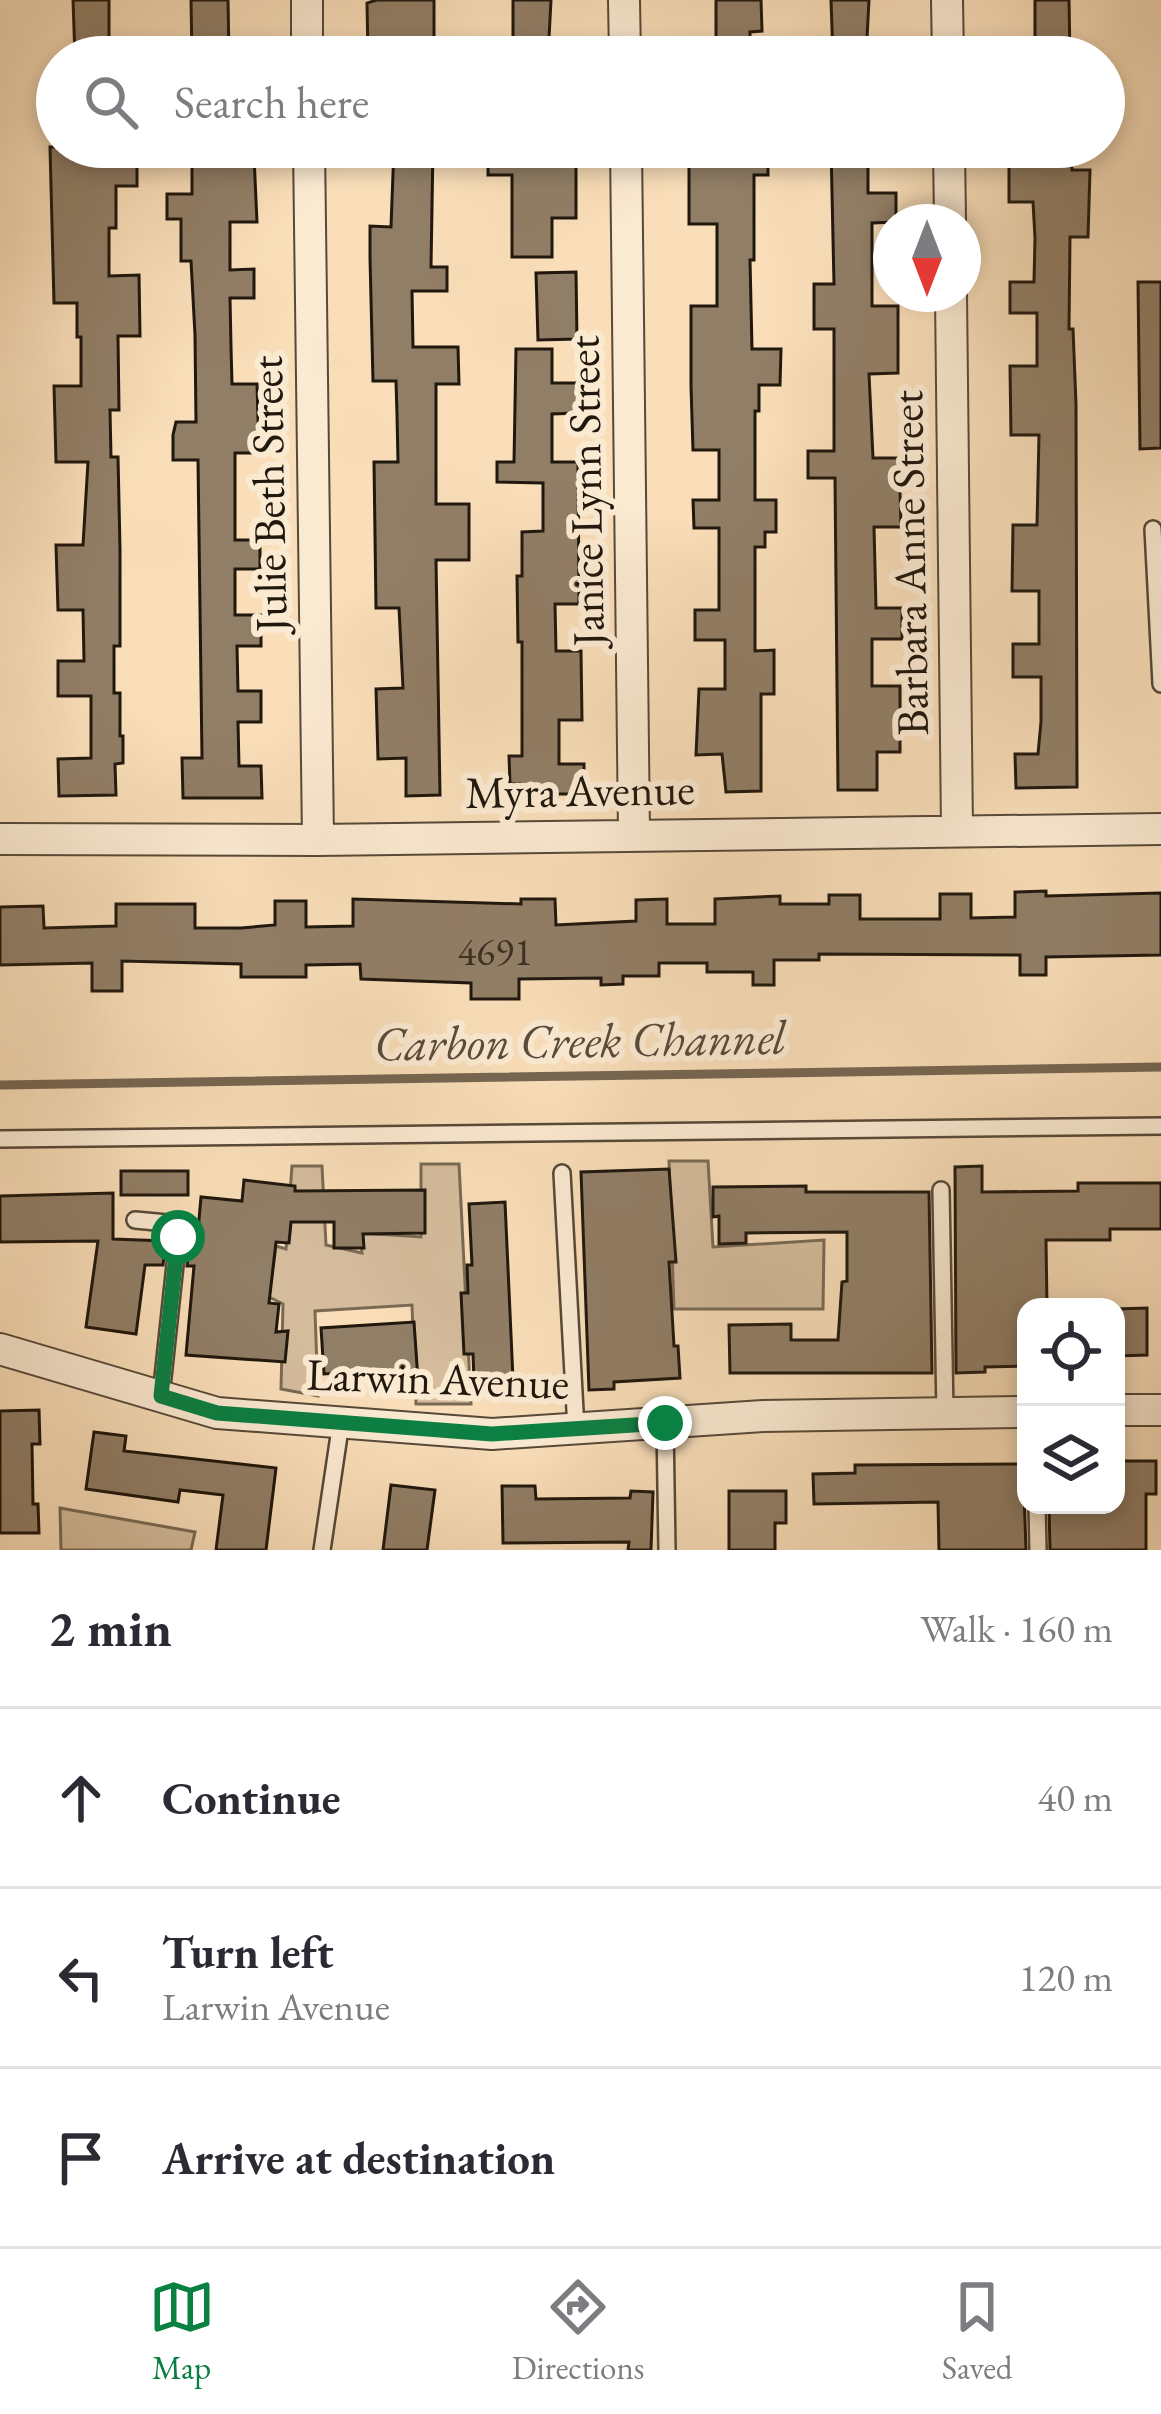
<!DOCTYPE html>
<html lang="en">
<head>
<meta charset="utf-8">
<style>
  :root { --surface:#fff; --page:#f2f2f3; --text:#2b2b33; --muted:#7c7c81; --line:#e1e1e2; --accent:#0b8043 }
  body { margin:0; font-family:"EB Garamond",serif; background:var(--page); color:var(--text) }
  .controls { position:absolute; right:36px; bottom:36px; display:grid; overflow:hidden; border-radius:24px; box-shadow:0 6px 18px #0003 }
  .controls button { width:108px; height:108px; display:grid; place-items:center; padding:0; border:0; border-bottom:3px solid var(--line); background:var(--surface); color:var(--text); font:60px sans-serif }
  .compass { position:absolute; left:873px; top:204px; width:108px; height:108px; border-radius:50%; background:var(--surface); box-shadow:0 6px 18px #0003; rotate:180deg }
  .stop { position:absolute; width:36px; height:36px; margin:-27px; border:9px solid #0b8043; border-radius:50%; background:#fff }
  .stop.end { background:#0b8043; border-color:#fff; box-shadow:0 3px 12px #0008 }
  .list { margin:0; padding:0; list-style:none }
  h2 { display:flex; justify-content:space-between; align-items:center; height:156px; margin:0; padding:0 48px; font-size:51px }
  h2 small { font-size:39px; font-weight:400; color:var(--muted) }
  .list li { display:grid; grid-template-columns:78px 1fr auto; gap:36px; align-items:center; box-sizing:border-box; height:180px; padding:0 48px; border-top:3px solid var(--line) }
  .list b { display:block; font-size:45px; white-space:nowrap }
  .list p { margin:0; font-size:39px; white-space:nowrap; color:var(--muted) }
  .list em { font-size:39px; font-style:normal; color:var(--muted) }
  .icon { flex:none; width:66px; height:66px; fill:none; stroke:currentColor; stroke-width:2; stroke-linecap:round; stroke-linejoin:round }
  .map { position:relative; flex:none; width:1161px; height:1550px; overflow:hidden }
  .search { position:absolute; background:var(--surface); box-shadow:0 6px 18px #0003; left:36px; right:36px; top:36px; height:132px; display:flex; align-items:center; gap:30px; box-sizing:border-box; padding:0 42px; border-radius:66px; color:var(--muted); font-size:45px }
  .sheet { height:696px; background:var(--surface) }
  nav { display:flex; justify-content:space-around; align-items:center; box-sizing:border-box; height:168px; border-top:3px solid var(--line); background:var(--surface); font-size:33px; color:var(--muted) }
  nav a { display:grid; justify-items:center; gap:6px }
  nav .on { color:var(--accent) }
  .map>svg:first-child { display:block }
  .green { fill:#d4bc9c; stroke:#7a6a54; stroke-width:3 }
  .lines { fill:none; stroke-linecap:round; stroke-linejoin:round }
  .stream { stroke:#766651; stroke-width:9 }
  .building { fill:#917e66; stroke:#20170d; stroke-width:3 }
  .service-casing { stroke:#564938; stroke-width:20 }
  .minor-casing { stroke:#564938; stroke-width:34 }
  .service { stroke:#fbead2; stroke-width:15 }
  .minor { stroke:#fbead2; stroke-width:30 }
  .route { stroke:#0b8043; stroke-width:15 }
  .labels { text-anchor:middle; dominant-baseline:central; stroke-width:12; stroke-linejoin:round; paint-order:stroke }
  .number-label { font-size:39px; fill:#3c3123 }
  .street-label { font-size:45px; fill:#20170d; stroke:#fbead2 }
  .water-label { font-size:48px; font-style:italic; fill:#594b3b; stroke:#fbead2 }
</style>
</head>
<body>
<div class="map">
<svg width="1161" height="1550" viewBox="0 0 1161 1550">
  <rect width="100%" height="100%" fill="#f9deb9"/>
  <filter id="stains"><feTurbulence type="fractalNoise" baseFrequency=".00167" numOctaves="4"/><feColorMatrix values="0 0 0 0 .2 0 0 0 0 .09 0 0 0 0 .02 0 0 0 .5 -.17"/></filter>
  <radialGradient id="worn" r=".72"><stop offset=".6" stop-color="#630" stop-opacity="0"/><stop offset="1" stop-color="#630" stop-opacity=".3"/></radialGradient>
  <path class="green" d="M 669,1161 L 708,1161 L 713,1247 L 824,1240 L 823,1309 L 674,1309 Z
    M 421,1164 L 459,1164 L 471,1404 L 416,1404 L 412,1305 L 315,1311 L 318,1396 L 281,1389 L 283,1304 L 269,1297 L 276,1246 L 286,1249 L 292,1166 L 322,1166 L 326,1245 L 362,1253 L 360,1233 L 421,1237 Z
    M 60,1508 L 195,1532 L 191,1550 L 61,1550 Z"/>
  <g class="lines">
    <path class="stream" d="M 0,1085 L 1161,1067"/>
  </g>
  <path class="building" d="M 73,0 L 109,0 L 109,57 L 75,57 Z
    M 191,0 L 228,0 L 229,57 L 192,57 Z
    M 377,0 L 434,0 L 434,57 L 368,57 L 367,3 Z
    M 513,0 L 551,0 L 548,57 L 513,57 Z
    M 716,0 L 761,0 L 762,31 L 750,32 L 750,57 L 716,57 Z
    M 831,0 L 869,0 L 866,57 L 833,57 Z
    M 1035,0 L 1069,0 L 1070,57 L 1035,57 Z
    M 50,147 L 113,147 L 113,155 L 137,155 L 137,186 L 116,186 L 116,228 L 109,228 L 109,276 L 139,275 L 140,336 L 118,336 L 119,410 L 110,410 L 111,457 L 118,457 L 120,549 L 120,646 L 114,646 L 114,693 L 120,693 L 120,736 L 123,736 L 123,763 L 115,764 L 116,795 L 59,796 L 58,759 L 91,758 L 91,696 L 58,696 L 58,661 L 84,661 L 83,610 L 58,610 L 56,545 L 83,545 L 88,462 L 56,462 L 54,386 L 81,386 L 81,337 L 77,337 L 77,303 L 54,303 Z
    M 192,147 L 227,147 L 227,156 L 254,156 L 257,222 L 230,222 L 230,270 L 254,269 L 254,298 L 230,298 L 231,347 L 232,384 L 257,384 L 259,453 L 235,453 L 235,540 L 260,540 L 260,569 L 235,569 L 235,615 L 261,615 L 261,646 L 237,646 L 238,691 L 261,691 L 261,722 L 238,722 L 239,766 L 261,766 L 262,798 L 183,798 L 182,758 L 202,758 L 198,460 L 173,460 L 173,435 L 176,422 L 196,422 L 195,335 L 191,261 L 181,261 L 181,219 L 167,219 L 167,194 L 192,194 Z
    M 394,147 L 433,147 L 431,267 L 447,267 L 447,291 L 412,291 L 413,347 L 458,347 L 459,384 L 436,384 L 436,504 L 469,504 L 469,560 L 436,560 L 440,795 L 406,796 L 406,758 L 378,759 L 376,689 L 403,688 L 399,608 L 376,608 L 374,462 L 398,462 L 397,415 L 396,381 L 373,381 L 370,258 L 370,226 L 391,227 Z
    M 488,147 L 576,151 L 576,218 L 552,218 L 552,257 L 512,257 L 512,175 L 488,175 Z
    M 689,147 L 768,148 L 768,175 L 754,175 L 754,260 L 750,260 L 752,349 L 781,349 L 780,385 L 759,385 L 759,411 L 755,411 L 755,500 L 776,500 L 776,532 L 765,532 L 765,547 L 755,547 L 755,651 L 774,650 L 774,694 L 761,694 L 761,791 L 726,792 L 722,754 L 696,755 L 699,689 L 725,689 L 725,640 L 695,640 L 695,610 L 719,610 L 719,528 L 694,528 L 693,500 L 719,500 L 719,450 L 693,450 L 691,386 L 691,306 L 717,306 L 717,224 L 689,224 Z
    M 831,147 L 868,147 L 868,193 L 896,193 L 896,222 L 872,223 L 872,306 L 898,306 L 898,373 L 869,374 L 873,458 L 899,458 L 901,527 L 874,527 L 876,608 L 902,608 L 902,639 L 872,639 L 872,686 L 900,686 L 900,752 L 877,752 L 877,790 L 838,790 L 835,478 L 808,478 L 808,451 L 834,451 L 834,329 L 814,329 L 814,284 L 834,284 Z
    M 1009,147 L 1071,147 L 1072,170 L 1090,170 L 1088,237 L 1070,237 L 1069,329 L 1073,329 L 1076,404 L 1077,787 L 1016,788 L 1015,754 L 1038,754 L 1041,722 L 1041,677 L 1013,677 L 1013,644 L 1039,644 L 1039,591 L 1012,591 L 1013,525 L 1037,525 L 1039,435 L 1011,435 L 1010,366 L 1037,366 L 1037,313 L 1010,313 L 1010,282 L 1034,282 L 1035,238 L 1033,202 L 1009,202 Z
    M 576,272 L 577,339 L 538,340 L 536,273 Z
    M 1138,282 L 1161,282 L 1161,448 L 1140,449 Z
    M 516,349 L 552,349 L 552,383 L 578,383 L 578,413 L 552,414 L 552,462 L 578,462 L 579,604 L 555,604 L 556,651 L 581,651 L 582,720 L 559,720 L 559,764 L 584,764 L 584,794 L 557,794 L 557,803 L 522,803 L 522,784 L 510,784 L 509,756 L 522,756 L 522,642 L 518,642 L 517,576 L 522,576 L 522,532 L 543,531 L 543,483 L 497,482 L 497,462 L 514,462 Z
    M 1046,891 L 1046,896 L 1161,893 L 1161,955 L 1046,957 L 1046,975 L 1020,975 L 1020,955 L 819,954 L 819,960 L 774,960 L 774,985 L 753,985 L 753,972 L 707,972 L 707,963 L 659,963 L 659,976 L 623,976 L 623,984 L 601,985 L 601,978 L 519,979 L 519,999 L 471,999 L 471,983 L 361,979 L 360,964 L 306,965 L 306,977 L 241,977 L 241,964 L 122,961 L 122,991 L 92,991 L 92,963 L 0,965 L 0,907 L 43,906 L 44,928 L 116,926 L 116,904 L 195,904 L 195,928 L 241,928 L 275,925 L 275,901 L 306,901 L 306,927 L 353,926 L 353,899 L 521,904 L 521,899 L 555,899 L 556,925 L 636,921 L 636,900 L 667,899 L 667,924 L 715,924 L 715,899 L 780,896 L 780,904 L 829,904 L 829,895 L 860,895 L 860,919 L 940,919 L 940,894 L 971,894 L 971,918 L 1015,917 L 1015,892 Z
    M 982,1166 L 982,1192 L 1078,1191 L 1078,1183 L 1161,1183 L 1161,1229 L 1110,1229 L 1110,1240 L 1046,1240 L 1047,1307 L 1026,1307 L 1026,1366 L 985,1367 L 985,1372 L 956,1373 L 955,1167 Z
    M 669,1169 L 676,1262 L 669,1262 L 674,1346 L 678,1346 L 680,1378 L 614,1382 L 614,1389 L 589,1390 L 581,1172 Z
    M 121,1171 L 188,1171 L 188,1195 L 121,1195 Z
    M 244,1180 L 295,1186 L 295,1191 L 425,1190 L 425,1233 L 363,1234 L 364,1248 L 334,1248 L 334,1222 L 291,1222 L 289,1243 L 276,1242 L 269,1303 L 279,1304 L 276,1332 L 288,1331 L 285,1362 L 186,1355 L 194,1266 L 187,1266 L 190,1242 L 197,1242 L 201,1197 L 242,1201 Z
    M 806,1186 L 806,1192 L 929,1192 L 932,1373 L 730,1373 L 729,1325 L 791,1324 L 791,1340 L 838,1340 L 842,1282 L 847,1281 L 847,1232 L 746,1233 L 746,1243 L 719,1244 L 719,1216 L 713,1217 L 713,1187 Z
    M 113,1193 L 113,1239 L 166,1241 L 163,1265 L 145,1265 L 136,1334 L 86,1327 L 98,1241 L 0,1242 L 0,1196 Z
    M 505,1202 L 513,1379 L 474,1381 L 473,1354 L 464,1354 L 461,1293 L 468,1293 L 467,1265 L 472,1265 L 469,1204 Z
    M 1147,1308 L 1147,1355 L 1116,1356 L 1116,1309 Z
    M 414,1322 L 418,1380 L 386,1382 L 386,1370 L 324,1374 L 321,1328 Z
    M 39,1410 L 40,1444 L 32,1444 L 33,1504 L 38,1504 L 39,1533 L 0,1533 L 0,1411 Z
    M 94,1432 L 126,1436 L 124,1451 L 276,1468 L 266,1550 L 216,1550 L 223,1495 L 180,1490 L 178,1502 L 86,1489 Z
    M 1116,1461 L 1156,1461 L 1156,1494 L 1146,1494 L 1146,1550 L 1050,1550 L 1049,1505 L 1116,1505 Z
    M 1023,1464 L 1026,1550 L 939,1550 L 938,1502 L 814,1504 L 813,1474 L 855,1473 L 855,1465 Z
    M 391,1485 L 435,1490 L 427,1550 L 383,1550 Z
    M 502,1486 L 535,1486 L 536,1499 L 630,1498 L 631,1491 L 653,1492 L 651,1550 L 628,1550 L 629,1542 L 503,1543 Z
    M 729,1491 L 786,1491 L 786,1523 L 775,1523 L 775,1550 L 729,1550 Z"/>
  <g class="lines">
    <defs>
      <path id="service" d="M 1153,529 L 1161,684
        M 0,1139 L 1161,1126
        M 562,1173 L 576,1429
        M 941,1190 L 945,1413
        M 135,1220 L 167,1223 L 178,1237 L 161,1396
        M 665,1423 L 667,1550
        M 1037,1505 L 1038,1550
        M 322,1550 L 341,1422"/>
      <path id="minor" d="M 307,0 L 307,57
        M 624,0 L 625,57
        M 947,0 L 948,57
        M 309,147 L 318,840
        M 626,147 L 634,834
        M 949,147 L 950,222
        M 951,294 L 957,830
        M 0,839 L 318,840 L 1161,829
        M 0,1349 L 217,1413 L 492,1434 L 763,1416 L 1026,1412
        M 1116,1410 L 1161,1410"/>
    </defs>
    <use href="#service" class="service-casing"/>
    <use href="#minor" class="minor-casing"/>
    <use href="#service" class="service"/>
    <use href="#minor" class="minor"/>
  </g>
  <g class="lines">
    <path class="route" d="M 178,1237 L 161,1396 L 217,1413 L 492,1434 L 665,1423"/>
  </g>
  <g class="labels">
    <g class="number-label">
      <text x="495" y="951">4691</text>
    </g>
    <g class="street-label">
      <text transform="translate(585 491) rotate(-91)">Janice Lynn Street</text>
      <text transform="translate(268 494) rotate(-91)">Julie Beth Street</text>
      <text transform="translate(909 563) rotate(-91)">Barbara Anne Street</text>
      <text transform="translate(580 790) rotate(-1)">Myra Avenue</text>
      <text transform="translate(438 1378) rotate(2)">Larwin Avenue</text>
    </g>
    <g class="water-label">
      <text transform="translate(580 1040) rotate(-1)">Carbon Creek Channel</text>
    </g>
  </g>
  <rect width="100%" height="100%" filter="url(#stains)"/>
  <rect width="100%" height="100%" fill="url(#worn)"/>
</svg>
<div class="controls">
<button><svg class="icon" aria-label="locate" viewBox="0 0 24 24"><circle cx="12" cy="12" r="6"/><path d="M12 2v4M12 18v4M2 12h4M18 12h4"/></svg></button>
<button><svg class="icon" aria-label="layers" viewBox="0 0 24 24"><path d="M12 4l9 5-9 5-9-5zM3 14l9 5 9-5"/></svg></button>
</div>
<svg class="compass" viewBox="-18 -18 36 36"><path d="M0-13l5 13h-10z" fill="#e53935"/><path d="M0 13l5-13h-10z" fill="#7c7c81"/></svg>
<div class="stop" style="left:178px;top:1237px"></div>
<div class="stop end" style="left:665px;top:1423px"></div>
<div class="search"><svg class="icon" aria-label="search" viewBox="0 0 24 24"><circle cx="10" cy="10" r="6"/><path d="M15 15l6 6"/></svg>Search here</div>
</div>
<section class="sheet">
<h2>2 min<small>Walk · 160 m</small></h2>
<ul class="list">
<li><svg class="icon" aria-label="ahead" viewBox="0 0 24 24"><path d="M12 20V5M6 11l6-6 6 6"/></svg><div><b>Continue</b></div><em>40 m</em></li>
<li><svg class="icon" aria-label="left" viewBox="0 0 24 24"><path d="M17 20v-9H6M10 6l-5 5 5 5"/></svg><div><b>Turn left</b><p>Larwin Avenue</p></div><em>120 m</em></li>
<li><svg class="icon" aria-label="arrive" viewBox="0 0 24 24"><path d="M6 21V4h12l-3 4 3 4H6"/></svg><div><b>Arrive at destination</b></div></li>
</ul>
</section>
<nav>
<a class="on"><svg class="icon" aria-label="map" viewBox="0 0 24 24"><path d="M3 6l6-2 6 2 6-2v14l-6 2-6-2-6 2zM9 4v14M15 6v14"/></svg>Map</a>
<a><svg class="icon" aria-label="directions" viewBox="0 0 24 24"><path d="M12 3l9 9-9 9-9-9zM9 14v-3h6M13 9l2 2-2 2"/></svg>Directions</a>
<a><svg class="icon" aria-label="saved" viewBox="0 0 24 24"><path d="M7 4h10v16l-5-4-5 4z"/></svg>Saved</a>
</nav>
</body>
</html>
